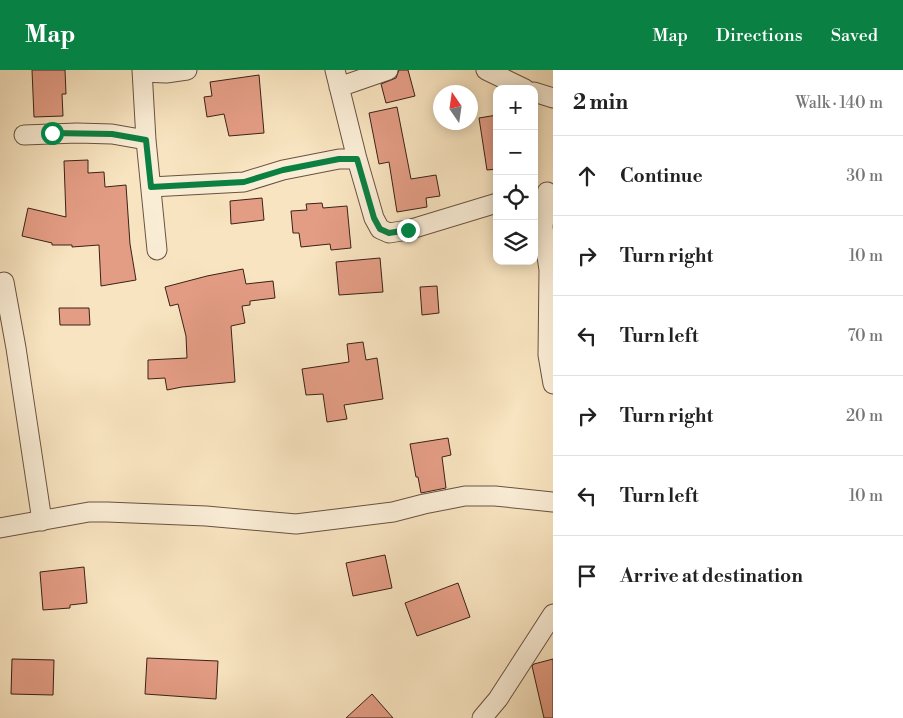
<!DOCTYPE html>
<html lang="en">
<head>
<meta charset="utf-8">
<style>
  :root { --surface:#fff; --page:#f6f6f6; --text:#222; --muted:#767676; --line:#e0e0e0; --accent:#0b8043 }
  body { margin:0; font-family:"Libre Bodoni",serif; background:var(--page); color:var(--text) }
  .controls { position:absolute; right:15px; top:15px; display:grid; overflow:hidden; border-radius:10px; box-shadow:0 2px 12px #0003 }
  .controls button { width:45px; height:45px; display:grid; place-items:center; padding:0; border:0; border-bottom:1px solid var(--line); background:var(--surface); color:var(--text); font:25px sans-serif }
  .compass { position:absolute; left:433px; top:15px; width:45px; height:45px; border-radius:50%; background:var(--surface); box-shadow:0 2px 12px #0003; rotate:347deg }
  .stop { position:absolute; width:15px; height:15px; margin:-11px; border:4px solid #0b8043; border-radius:50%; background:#fff }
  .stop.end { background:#0b8043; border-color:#fff; box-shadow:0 1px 5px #0008 }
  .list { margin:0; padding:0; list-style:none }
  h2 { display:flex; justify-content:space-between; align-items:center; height:65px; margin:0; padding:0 20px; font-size:21px }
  h2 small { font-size:16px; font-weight:400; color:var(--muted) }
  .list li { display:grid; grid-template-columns:32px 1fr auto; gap:15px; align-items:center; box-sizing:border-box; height:80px; padding:0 20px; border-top:1px solid var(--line) }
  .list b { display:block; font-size:19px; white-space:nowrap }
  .list em { font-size:16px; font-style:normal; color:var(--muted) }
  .icon { flex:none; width:28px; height:28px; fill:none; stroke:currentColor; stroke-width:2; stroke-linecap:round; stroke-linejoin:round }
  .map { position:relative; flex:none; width:553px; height:648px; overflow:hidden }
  header { display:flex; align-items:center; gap:30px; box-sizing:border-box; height:70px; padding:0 25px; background:var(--accent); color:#fff }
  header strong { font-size:24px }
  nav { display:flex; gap:28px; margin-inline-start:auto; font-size:18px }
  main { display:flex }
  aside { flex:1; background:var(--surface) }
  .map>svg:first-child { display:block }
  .building { fill:#e49d85; stroke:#3a2117 }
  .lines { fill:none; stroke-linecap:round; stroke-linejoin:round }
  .street-casing { stroke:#6a5241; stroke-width:21 }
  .street { stroke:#faedd6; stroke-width:19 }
  .route { stroke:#0b8043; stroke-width:6 }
</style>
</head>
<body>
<header>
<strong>Map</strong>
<nav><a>Map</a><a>Directions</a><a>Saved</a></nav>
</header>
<main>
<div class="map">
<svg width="553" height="648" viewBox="0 0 553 648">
  <rect width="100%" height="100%" fill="#f8e4c0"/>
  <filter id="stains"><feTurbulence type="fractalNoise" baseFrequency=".004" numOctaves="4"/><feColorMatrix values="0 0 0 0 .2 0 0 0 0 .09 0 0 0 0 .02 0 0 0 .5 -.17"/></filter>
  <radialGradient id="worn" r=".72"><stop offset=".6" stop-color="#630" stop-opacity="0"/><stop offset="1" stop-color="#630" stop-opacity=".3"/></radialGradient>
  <path class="building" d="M 32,0 L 65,0 L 66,24 L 62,24 L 63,46 L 34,47 Z
    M 399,0 L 408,0 L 415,26 L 386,33 L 381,14 L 396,8 Z
    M 259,5 L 264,63 L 229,66 L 224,44 L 207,47 L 204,27 L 212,26 L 210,12 Z
    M 397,37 L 411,109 L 436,105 L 440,126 L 426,128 L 427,137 L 397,142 L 389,92 L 379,94 L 369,43 Z
    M 497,45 L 497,99 L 487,100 L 479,48 Z
    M 88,90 L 88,103 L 104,102 L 105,117 L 126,115 L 130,174 L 136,210 L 101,216 L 99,175 L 72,177 L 72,175 L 52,175 L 52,173 L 22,166 L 28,138 L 66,147 L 64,91 Z
    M 262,128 L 264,150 L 231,154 L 230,131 Z
    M 322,133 L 323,138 L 347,136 L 351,178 L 331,180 L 330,174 L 301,177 L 299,163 L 293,163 L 291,141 L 307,140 L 306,134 Z
    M 380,188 L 383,222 L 339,225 L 336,192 Z
    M 243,199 L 246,214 L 273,211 L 275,228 L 250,231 L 250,235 L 242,236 L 245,253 L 231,256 L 235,312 L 182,317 L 167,320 L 165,308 L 148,309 L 148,290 L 187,288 L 186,266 L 178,234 L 170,236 L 165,217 L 207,206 Z
    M 437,216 L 439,243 L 422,245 L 420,217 Z
    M 59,238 L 89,238 L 90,255 L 60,255 Z
    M 363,272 L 366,290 L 377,288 L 383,329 L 344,335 L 347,349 L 327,352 L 323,324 L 306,325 L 302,299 L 349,292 L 347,274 Z
    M 448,368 L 451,385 L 442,387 L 446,418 L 421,423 L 418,407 L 416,407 L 410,374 Z
    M 385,485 L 392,518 L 353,526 L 346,493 Z
    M 84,497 L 87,533 L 70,535 L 70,538 L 43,540 L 40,502 Z
    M 458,513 L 470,547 L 417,566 L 405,533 Z
    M 147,588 L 218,591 L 216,629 L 145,624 Z
    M 12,589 L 54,590 L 53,625 L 11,624 Z
    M 553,589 L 553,648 L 544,648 L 532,596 L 534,594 Z
    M 372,624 L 393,648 L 346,648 Z"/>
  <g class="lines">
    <defs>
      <path id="street" d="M 142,0 L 146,70 L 157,180
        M 335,0 L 357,89 L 374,148 L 380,159 L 389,163 L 408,160 L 497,133
        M 486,0 L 525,19
        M 142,2 L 166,3 L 187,0
        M 339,17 L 388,0
        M 534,22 L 553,28
        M 24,65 L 77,63 L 112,64 L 146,70
        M 151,117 L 244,112 L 283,100 L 339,89 L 357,89
        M 547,122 L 543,157 L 549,200 L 548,285 L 553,314
        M 4,212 L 16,278 L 42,451
        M 0,458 L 89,442 L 107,442 L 206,446 L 296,454 L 393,442 L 424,434 L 465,426 L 495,426 L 553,432
        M 482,648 L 498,629 L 553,544"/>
    </defs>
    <use href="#street" class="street-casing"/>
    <use href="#street" class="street"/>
  </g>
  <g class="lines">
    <path class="route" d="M 52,63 L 112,64 L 146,70 L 151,117 L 244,112 L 283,100 L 339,89 L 357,89 L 374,148 L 380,159 L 389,163 L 408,160"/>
  </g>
  <rect width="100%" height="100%" filter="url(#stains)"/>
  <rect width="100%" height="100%" fill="url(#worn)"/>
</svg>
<div class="controls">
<button>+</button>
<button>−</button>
<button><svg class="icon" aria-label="locate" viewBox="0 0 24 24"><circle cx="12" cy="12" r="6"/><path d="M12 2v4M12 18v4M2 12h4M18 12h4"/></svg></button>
<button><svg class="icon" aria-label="layers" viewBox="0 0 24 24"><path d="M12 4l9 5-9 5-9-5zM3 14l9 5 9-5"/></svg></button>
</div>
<svg class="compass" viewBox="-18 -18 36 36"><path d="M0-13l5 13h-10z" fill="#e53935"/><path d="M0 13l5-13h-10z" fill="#767676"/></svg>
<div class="stop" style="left:52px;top:63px"></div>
<div class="stop end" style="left:408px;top:160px"></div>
</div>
<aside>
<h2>2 min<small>Walk · 140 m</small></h2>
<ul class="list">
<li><svg class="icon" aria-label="ahead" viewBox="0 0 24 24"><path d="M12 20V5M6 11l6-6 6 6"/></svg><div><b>Continue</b></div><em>30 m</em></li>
<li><svg class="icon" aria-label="right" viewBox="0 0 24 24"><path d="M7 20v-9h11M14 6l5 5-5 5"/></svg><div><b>Turn right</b></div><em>10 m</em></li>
<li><svg class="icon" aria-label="left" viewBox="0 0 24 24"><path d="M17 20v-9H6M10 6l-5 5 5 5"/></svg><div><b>Turn left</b></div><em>70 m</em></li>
<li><svg class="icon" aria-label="right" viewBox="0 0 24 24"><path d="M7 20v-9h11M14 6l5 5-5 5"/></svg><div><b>Turn right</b></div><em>20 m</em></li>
<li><svg class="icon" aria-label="left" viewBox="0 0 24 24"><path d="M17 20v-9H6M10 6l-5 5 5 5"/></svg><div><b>Turn left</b></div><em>10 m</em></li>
<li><svg class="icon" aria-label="arrive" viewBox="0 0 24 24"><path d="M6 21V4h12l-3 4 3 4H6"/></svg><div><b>Arrive at destination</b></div></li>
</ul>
</aside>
</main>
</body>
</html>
